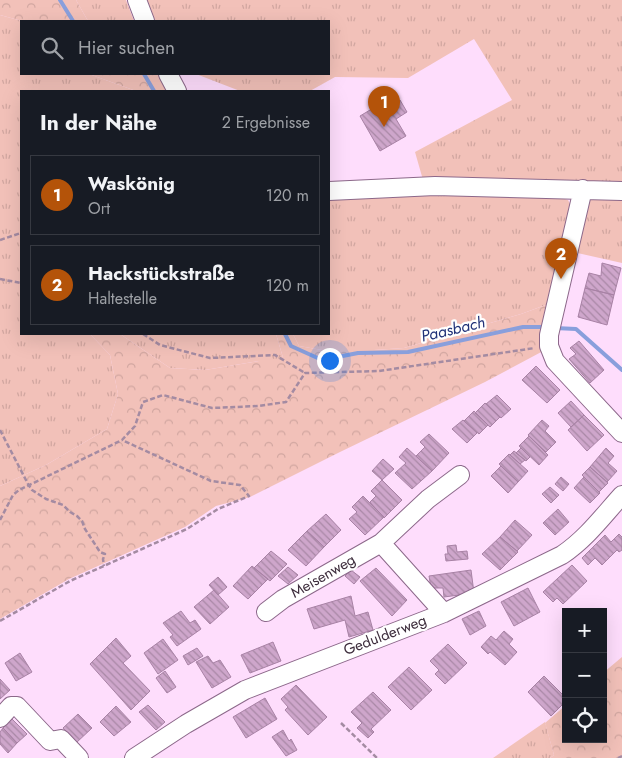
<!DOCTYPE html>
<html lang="de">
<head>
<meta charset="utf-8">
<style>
  :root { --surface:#171b24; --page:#20242c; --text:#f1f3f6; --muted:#9ea1a6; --line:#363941; --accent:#b45309 }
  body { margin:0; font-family:Jost,sans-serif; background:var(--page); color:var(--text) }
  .controls { position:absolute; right:15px; bottom:15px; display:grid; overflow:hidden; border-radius:0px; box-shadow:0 5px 20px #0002 }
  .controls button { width:45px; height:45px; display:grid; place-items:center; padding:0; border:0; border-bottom:1px solid var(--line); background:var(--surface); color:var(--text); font:25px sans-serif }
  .you { position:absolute; left:329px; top:360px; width:18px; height:18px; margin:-12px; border:4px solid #fff; border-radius:50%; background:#1a73e8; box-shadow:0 0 0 8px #1a73e833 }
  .badge { display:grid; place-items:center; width:32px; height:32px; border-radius:50%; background:var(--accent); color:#fff; font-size:16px; font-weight:700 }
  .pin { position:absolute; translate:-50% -41px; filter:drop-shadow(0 1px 2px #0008) }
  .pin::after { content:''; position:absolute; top:26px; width:18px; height:15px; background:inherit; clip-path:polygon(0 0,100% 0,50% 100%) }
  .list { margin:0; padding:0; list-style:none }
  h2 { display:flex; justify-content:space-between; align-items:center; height:65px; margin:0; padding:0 20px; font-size:21px }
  h2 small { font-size:16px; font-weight:400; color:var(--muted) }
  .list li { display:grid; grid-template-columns:32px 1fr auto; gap:15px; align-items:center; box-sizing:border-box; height:80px; margin:0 10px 10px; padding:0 10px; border:1px solid var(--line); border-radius:0px }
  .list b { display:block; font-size:19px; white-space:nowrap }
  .list p { margin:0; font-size:16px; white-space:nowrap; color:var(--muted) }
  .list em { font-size:16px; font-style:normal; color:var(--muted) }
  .icon { flex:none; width:28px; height:28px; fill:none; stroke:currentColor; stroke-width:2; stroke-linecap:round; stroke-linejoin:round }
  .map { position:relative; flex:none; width:622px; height:758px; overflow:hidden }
  .search { position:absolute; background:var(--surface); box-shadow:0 5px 20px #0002; left:20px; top:20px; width:310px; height:55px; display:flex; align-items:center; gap:12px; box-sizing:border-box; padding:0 18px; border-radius:0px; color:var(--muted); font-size:19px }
  .panel { position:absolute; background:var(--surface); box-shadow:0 5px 20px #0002; left:20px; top:90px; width:310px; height:245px; border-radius:0px }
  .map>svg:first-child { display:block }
  .grass { fill:url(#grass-tufts) }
  .forest { fill:url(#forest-crowns) }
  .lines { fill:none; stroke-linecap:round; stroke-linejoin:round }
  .stream { stroke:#899fdc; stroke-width:4 }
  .building { fill:url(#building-back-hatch); stroke:#a882a5 }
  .minor-casing { stroke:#8c688a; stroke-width:20 }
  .path { stroke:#a48ba2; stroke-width:2.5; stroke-dasharray:5 2.5; stroke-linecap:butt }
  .minor { stroke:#fff; stroke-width:18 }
  .labels { text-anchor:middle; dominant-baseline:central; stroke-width:4.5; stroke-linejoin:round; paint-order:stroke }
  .street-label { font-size:15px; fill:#3e2e3d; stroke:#fff }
  .water-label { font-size:16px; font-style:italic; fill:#203178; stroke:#fff }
</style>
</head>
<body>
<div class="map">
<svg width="622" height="758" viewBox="0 0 622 758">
  <defs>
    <pattern id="grass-tufts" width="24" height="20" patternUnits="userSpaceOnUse" patternTransform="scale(1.25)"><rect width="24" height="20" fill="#f2c1b9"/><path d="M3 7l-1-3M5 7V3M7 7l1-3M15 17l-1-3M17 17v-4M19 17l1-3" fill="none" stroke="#d1a6a0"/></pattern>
    <pattern id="forest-crowns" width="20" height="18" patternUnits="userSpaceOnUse" patternTransform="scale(1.25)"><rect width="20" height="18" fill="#f2c1b9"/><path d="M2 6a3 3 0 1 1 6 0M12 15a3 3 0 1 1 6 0" fill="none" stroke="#d1a6a0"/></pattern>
    <pattern id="building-back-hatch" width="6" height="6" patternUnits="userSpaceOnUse" patternTransform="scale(1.25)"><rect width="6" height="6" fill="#cea6cb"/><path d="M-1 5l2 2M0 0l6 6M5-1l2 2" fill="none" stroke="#a988a6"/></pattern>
  </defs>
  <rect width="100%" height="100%" fill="#feddfc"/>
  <path class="grass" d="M 76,0 L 126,0 L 134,21 L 88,21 Z
    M 147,0 L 622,0 L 622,186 L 423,180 L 415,152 L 512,100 L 474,39 L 408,78 L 335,77 L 310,91 L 240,91 L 196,74 L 329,74 L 329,21 L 155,21 Z
    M 0,15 L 22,21 L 21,74 L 89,74 L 136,91 L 21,91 L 21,334 L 90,334 L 110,355 L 118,394 L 107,429 L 46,465 L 0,486 Z
    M 435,191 L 552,195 L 568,200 L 574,211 L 551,303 L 521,314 L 404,348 L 374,350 L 322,350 L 299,346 L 293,334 L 329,334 L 329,196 Z
    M 587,195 L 622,197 L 622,263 L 573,252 Z
    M 120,334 L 276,334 L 284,361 L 259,361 L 205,370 L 170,368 Z
    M 545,722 L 554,755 L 550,758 L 493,758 Z"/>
  <path class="forest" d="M 0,0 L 76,0 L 88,21 L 22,21 L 0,15 Z
    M 89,74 L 159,74 L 168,91 L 136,91 Z
    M 551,303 L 545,350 L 485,382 L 340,452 L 250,497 L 216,506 L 185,527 L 69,579 L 0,619 L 0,486 L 46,465 L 107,429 L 118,394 L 110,355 L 90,334 L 120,334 L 170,368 L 205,370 L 259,361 L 284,361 L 276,334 L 293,334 L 299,346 L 322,350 L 374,350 L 404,348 L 521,314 Z
    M 622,657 L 622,758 L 550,758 L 554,755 L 545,723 L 566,705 L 566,739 L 603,739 L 603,673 Z"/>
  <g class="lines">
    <path class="stream" d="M 60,0 L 73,21
      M 144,74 L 154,91
      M 555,328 L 576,329 L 622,370
      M 285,334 L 291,346 L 322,360 L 358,353 L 408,352 L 523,327 L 545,327"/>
  </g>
  <path class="building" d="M 400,100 L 407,112 L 396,119 L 406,136 L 380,151 L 360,116 L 385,101 L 389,107 Z
    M 602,263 L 621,268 L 614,295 L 585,288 L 589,273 L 601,276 Z
    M 585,288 L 614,295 L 607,325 L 578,317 Z
    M 579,341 L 604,370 L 590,383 L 569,359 L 576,354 L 570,348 Z
    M 536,366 L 560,390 L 547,403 L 522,380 Z
    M 497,395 L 511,409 L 501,418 L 486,404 Z
    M 571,401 L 584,415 L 571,427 L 558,413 Z
    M 485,403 L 500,417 L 490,427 L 475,413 Z
    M 474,411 L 488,425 L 479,434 L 464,421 Z
    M 584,415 L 604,435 L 587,451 L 568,430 Z
    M 463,420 L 477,433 L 467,443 L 452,429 Z
    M 542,420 L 549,426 L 545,431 L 556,442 L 546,452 L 528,435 Z
    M 429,434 L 449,453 L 432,471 L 416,456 L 425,447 L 420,442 Z
    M 529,436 L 548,455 L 539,465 L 519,446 Z
    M 407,448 L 432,471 L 412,489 L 395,473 L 406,463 L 399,457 Z
    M 521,448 L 530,457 L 526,461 L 516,453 Z
    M 606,448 L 614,456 L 608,463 L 617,471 L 607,482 L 590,467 Z
    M 514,451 L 525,460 L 520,464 L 510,455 Z
    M 509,454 L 528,471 L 518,482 L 499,464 Z
    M 383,459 L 394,469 L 382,480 L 372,471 Z
    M 501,466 L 518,482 L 508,493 L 491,476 Z
    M 590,467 L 608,483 L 599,492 L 582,475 Z
    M 561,477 L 569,484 L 563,491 L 555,484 Z
    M 584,477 L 600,493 L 590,503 L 574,488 Z
    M 382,480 L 402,500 L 384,518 L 370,502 L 376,496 L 371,491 Z
    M 550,487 L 559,495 L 551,503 L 542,494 Z
    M 363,496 L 384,517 L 365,535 L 349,519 L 357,512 L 352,507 Z
    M 558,509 L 569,522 L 555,535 L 543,523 Z
    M 326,514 L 341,530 L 324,547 L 307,531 Z
    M 515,520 L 532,535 L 517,551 L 500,537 Z
    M 307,531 L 324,547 L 306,566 L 288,550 Z
    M 619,534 L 622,537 L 622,550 L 619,552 L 617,550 L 602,565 L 595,558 L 588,565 L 582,558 L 605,535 L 611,542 Z
    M 500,537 L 518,552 L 500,570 L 482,554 Z
    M 456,545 L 457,552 L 467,551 L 468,559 L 446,561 L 445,554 L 448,554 L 447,546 Z
    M 271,551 L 287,564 L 270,581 L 254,568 Z
    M 572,565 L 587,581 L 563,604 L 557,598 L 553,602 L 543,592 Z
    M 252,566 L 268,579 L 248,599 L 233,586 Z
    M 288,567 L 298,575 L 288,584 L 278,576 Z
    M 376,568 L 407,600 L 392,616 L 360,581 Z
    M 351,570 L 360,577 L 354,584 L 345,576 Z
    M 471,570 L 474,593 L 444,597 L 443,588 L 431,588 L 429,576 Z
    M 218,577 L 227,587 L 218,595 L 209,585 Z
    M 528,588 L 540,612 L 514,626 L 501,602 Z
    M 214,590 L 229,607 L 210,624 L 194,607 Z
    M 351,596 L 355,616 L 368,612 L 373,630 L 349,637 L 345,620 L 314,629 L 307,609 Z
    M 181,611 L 190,623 L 195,620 L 201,629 L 177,646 L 170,637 L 173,635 L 163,623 Z
    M 479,611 L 486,626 L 470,635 L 462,619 Z
    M 504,631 L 513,639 L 509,644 L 517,652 L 505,665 L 490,652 L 488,654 L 481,647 L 491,636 L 496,640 Z
    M 116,638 L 131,656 L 123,663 L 150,691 L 131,710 L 90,664 Z
    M 163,639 L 178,660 L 158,674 L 144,653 Z
    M 273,642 L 281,661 L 250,673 L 241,655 Z
    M 448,644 L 467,663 L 445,684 L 435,674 L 439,670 L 430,661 Z
    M 197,648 L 203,656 L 188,665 L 183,656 Z
    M 20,653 L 32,672 L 16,681 L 5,663 Z
    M 208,656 L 213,663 L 220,660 L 231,677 L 212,688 L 196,662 Z
    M 409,667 L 432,690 L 411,710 L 388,687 Z
    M 165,671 L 176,687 L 167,693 L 156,678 Z
    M 544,676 L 566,698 L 566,701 L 551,716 L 528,692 Z
    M 0,679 L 10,690 L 0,699 Z
    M 296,685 L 327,717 L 308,735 L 285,710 L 288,707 L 281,699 Z
    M 373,692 L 391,710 L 371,729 L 374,732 L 368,738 L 357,728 L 362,723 L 351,712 Z
    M 265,698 L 277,719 L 246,738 L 233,717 Z
    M 148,705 L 165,722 L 156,730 L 139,712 Z
    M 116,706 L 131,722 L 114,736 L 100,722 Z
    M 78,714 L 92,728 L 76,743 L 63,728 Z
    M 12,719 L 27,734 L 17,743 L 3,728 Z
    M 3,728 L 17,743 L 8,753 L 0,744 L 0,732 Z
    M 283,730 L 289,741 L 291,739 L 297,750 L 286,756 L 272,737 Z"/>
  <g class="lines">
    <defs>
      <path id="minor" d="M 137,0 L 145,21
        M 168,74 L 177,91
        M 583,189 L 549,335 L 549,346 L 555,361 L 622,433
        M 329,191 L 435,186 L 622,191
        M 381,543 L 444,613
        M 266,612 L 283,599 L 381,543 L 428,499 L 460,475
        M 0,718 L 11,706 L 17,706 L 50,741 L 61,739 L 79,758
        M 134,758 L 186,724 L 245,690 L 444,613 L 562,555 C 586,539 603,516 622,495"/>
    </defs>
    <use href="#minor" class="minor-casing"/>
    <path class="path" d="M 0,240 L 21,233
      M 0,279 L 21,283
      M 143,334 L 160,345 L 210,358 L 275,355 L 305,373
      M 0,430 L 28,484 L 32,490 L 46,499 L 63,505 L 70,512 L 77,516 L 82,521 L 85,529 L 100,552 L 105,554 L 103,559 L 104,566
      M 0,520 L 13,495 L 19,490 L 122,440 L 135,426 L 143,402 L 163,395 L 212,408 L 258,406 L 286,402 L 305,373 L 379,371 L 535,348
      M 0,621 L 70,581 L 187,529 L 218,509 L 249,496 L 240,485 L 211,481 L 122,440
      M 341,723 L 377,758
      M 618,758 L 622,756"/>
    <use href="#minor" class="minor"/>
  </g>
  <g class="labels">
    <g class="street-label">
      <text transform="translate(323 576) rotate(-30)">Meisenweg</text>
      <text transform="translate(385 635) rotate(-21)">Gedulderweg</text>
    </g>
    <g class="water-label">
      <text transform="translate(453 329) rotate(-13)">Paasbach</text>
    </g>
  </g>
</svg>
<div class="controls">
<button>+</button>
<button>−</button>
<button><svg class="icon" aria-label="locate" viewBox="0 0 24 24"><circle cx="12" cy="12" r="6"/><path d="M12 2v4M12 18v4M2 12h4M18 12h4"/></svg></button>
</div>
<div class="you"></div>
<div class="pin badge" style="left:384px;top:127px">1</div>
<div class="pin badge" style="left:561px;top:279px">2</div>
<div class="search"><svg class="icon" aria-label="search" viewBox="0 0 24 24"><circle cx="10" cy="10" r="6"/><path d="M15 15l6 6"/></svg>Hier suchen</div>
<section class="panel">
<h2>In der Nähe<small>2 Ergebnisse</small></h2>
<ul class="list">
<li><span class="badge">1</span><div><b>Waskönig</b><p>Ort</p></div><em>120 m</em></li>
<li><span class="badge">2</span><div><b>Hackstückstraße</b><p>Haltestelle</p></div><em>120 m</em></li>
</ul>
</section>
</div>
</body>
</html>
